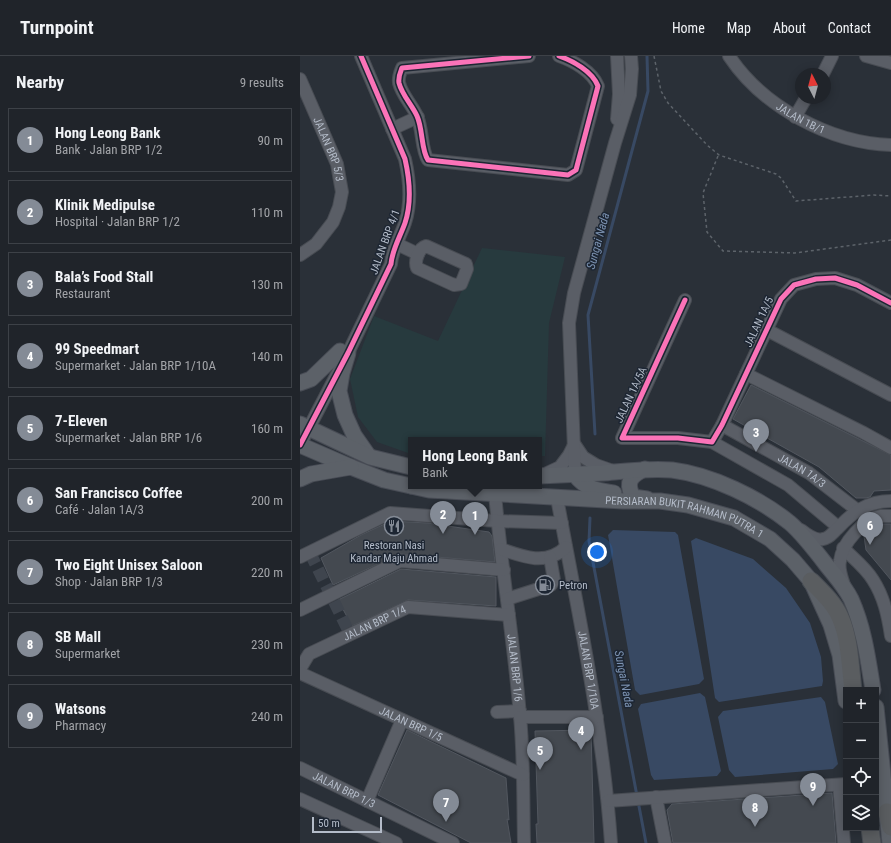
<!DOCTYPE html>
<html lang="en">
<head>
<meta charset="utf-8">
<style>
  :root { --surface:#20242a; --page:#282c32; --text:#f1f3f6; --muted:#a2a4a8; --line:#3d4147; --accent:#848b96 }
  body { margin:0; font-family:"Roboto Condensed",sans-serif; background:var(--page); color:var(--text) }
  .controls { position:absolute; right:12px; bottom:12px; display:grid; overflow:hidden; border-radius:0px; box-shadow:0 2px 10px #0003 }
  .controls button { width:36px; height:36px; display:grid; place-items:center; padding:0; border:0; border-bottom:1px solid var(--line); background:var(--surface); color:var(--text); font:20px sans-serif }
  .compass { position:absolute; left:495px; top:12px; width:36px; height:36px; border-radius:50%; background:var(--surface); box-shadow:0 2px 10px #0003; rotate:354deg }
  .scale { position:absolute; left:12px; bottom:10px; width:70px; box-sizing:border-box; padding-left:4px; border:2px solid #b4bcc9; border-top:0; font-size:11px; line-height:14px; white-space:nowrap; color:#b4bcc9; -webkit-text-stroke:3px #1d2633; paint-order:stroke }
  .you { position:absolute; left:297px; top:496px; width:14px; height:14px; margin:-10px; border:3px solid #fff; border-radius:50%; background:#1a73e8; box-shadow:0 0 0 6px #1a73e833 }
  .badge { display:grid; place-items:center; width:26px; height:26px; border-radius:50%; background:var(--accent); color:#fff; font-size:13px; font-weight:700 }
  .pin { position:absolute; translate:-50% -33px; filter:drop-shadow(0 1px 2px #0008) }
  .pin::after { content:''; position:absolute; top:21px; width:14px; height:12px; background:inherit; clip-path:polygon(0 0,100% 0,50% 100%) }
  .popup { position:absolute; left:108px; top:381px; width:134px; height:52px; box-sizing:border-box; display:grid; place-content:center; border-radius:0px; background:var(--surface); filter:drop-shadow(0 1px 3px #0005); font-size:13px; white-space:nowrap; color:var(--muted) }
  .popup b { font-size:15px; color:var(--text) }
  .popup::after { content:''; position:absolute; left:50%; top:100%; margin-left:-8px; border:8px solid transparent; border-top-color:var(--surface) }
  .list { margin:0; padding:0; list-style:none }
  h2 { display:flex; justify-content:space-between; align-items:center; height:52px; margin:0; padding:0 16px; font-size:17px }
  h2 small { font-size:13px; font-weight:400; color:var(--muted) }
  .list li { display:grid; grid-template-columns:26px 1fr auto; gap:12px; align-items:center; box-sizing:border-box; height:64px; margin:0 8px 8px; padding:0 8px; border:1px solid var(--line); border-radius:0px }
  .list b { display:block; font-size:15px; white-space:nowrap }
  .list p { margin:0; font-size:13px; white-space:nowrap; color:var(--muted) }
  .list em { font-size:13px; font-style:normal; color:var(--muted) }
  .icon { flex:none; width:22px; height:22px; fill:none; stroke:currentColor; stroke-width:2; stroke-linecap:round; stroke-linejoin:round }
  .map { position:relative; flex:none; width:591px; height:787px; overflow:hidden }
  header { display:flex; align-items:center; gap:24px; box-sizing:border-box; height:56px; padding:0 20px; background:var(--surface); border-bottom:1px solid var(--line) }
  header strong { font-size:19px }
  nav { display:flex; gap:22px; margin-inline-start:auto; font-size:14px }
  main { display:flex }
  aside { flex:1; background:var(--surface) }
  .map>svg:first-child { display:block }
  .green { fill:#273a3e }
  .water { fill:#384963 }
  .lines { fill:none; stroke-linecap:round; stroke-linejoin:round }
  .stream { stroke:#384963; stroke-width:3 }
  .building { fill:#444950; stroke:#52575f }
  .minor-tunnel { stroke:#3f454e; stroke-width:12; stroke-dasharray:12 6; stroke-linecap:butt }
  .minor-casing { stroke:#484c53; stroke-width:14 }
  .major-casing { stroke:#484c55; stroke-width:17 }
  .highway-casing { stroke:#474c53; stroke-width:19 }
  .path { stroke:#5d636a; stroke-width:1.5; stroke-dasharray:3 3; stroke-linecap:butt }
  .minor { stroke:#5a5e66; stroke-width:12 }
  .major { stroke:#5c6168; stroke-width:15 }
  .highway { stroke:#5a5d60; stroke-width:17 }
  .cycleway-casing { stroke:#1d2633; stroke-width:8 }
  .cycleway { stroke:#fb73b8; stroke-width:5 }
  .labels { text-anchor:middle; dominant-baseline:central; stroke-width:3; stroke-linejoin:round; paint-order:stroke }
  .street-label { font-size:11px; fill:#b4bcc9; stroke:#1d2633 }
  .poi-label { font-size:11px; fill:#b4bcc9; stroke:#1d2633 }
  .water-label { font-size:12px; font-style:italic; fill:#7c92b1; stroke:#1d2633 }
</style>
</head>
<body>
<header>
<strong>Turnpoint</strong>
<nav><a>Home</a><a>Map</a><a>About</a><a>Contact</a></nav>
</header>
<main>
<aside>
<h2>Nearby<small>9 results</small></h2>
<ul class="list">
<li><span class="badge">1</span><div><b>Hong Leong Bank</b><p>Bank · Jalan BRP 1/2</p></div><em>90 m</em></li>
<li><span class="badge">2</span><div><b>Klinik Medipulse</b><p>Hospital · Jalan BRP 1/2</p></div><em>110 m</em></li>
<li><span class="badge">3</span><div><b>Bala’s Food Stall</b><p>Restaurant</p></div><em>130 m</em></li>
<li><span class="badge">4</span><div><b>99 Speedmart</b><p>Supermarket · Jalan BRP 1/10A</p></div><em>140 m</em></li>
<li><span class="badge">5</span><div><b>7-Eleven</b><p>Supermarket · Jalan BRP 1/6</p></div><em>160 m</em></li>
<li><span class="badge">6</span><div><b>San Francisco Coffee</b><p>Café · Jalan 1A/3</p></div><em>200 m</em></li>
<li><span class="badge">7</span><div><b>Two Eight Unisex Saloon</b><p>Shop · Jalan BRP 1/3</p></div><em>220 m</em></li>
<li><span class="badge">8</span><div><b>SB Mall</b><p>Supermarket</p></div><em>230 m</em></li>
<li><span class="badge">9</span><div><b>Watsons</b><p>Pharmacy</p></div><em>240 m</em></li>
</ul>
</aside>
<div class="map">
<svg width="591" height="787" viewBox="0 0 591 787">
  <rect width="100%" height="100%" fill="#2a3038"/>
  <path class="green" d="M 182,192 L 265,201 L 249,267 L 245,400 L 239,400 L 239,384 L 111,384 L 111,398 L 77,386 L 58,361 L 50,323 L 74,260 L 138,285 Z"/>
  <path class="water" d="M 313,474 L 375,476 L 378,479 L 404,623 L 399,628 L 340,639 L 335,634 L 308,479 Z
    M 396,482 L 453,503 L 486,532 L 510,567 L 521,601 L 523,625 L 522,630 L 419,646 L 415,642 L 391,485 Z
    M 400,637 L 405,641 L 421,715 L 417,720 L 354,724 L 351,719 L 338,653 L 341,648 Z
    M 521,641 L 525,646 L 538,708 L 533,713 L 435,721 L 429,714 L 418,661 L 423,655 Z"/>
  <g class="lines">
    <path class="stream" d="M 295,378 L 288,259 L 348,35 L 347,0
      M 290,462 L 289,485 L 337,740
      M 338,745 L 346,787"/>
  </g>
  <path class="building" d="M 451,329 L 591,399 L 591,434 L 574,435 L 570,441 L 566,442 L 556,442 L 519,411 L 433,363 Z
    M 91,465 L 127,467 L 189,476 L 192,480 L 195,506 L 100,498 L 33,529 L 21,502 L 61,479 Z
    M 582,468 L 591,468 L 591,524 L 566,494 L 564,480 L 573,471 Z
    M 101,513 L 196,521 L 196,550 L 108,544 L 52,570 L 38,544 Z
    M 107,674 L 206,722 L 209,764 L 207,763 L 211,787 L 171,787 L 78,739 Z
    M 291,674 L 294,787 L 237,787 L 236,768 L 238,768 L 235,675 Z
    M 532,737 L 536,787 L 373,787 L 367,754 L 372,748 Z"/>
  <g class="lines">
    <path class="minor-tunnel" d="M 10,497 L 50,578"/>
    <defs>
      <g id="minor">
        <path d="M 229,0 L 102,12 C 100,17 98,21 99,27 C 102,39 112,49 117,60 C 123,73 121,94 128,104 L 268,119 L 276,114 L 298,30 C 292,15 273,5 259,0"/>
        <path id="s1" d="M 429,0 C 463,51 530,87 591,89"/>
        <path d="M 566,0 L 591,7"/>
        <path d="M 523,18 L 532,0"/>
        <path id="s2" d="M 0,23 L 37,108 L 42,136 L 39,151 L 33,166 L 16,188 L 0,199"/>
        <path d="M 495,61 L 506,42"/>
        <path d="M 317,63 L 319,38 L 317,0"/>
        <path d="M 92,73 L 118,61"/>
        <path d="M 97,188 L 118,198"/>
        <path d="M 126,190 L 166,208 L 167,213 L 161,228 L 154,229 L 117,212 C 114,205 119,192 126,190 Z"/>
        <path d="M 385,244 L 322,382 L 378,382 L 412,386 L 488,429 L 538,471"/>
        <path d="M 467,274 L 591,339"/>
        <path d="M 446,318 L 564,377 L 591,392"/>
        <path id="s3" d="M 422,369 L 509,417 L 557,454"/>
        <path d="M 412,386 L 422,369 L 481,243 L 494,229 L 516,223 L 535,222 L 557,229 L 591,247"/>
        <path d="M 0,389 L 48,297 L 91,208 C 92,194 100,181 105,167 C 112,146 110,125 105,103 L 61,0"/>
        <path d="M 275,389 L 283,401 L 296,409 L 313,415"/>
        <path d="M 245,418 L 260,411 L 269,399 L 274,389"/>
        <path d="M 275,419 L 269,267 L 274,237 L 315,87 L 330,39 L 332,13 L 331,0"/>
        <path id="s4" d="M 195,437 C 201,511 214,585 220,660 C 224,702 223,745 224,787"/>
        <path id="s5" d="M 257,442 C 278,556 303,671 311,787"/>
        <path d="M 501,474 C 506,478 516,485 523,483 C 530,482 533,476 538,472 C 553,456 568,445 591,445"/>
        <path d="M 543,492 C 553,502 566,512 573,524 C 584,541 588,560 591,580"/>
        <path d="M 201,493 C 223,501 247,510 266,491"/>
        <path d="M 0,501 L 90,457 L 197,465 L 262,467"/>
        <path d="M 544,529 C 542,522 538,513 540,505 C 542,487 564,463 581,460 C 584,460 588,460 591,460"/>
        <path d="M 207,543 L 251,529 L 254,524 L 250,501"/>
        <path d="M 0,554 L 100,505 L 204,514"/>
        <path id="s6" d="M 0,613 L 9,598 L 108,551 L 209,559"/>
        <path id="s7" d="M 0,617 L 223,719"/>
        <path d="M 197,656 L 220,655"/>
        <path d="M 220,661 L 297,661"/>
        <path id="s8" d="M 0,712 L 153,787"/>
        <path d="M 539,729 L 544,787"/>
        <path d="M 356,741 L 365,787"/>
        <path d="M 0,743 L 96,787"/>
        <path d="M 67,745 L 102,664"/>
        <path d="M 308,745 L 546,728"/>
      </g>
      <g id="major">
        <path d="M 48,297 L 42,317 L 39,335 L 45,359 L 54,379 L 68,399"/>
        <path d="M 0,327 L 11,323 L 40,295"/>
        <path d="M 0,368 L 70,401 L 111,411"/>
        <path d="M 0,389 L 51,411 L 84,424 L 111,430"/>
        <path d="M 345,413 C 331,419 325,426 333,441 L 347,443"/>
        <path d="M 275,419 C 287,434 297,434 314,437"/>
        <path d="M 239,420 C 260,419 281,418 303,417 C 326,415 349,412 372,414 C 412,419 459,442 490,467 C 502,477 518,498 528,511 C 536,521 545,531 551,543 C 564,572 568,603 573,634"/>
        <path d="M 0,423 L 11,418 L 51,411"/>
        <path id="s9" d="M 111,430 L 129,434 L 323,445 L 360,445 L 388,449 L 434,462 L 470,483 L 493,504 L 511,525 L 531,569 L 540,599 L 546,645"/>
        <path d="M 576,651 L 590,787"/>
      </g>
      <path id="highway" d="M 511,525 C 522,536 534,547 540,561 C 550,583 550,611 553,634
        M 587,756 L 591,771
        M 570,772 L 572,787"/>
    </defs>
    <use href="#minor" class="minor-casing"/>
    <use href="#major" class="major-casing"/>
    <use href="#highway" class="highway-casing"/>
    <path class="path" d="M 354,0 L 361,35 L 368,47 L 407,89 L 419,99 L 476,118 L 481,122 L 496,145 L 574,139 L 591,140
      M 418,100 L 403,137 L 407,176 L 423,195 L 495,197 L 591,184"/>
    <use href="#minor" class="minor"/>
    <use href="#major" class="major"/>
    <use href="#highway" class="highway"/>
    <defs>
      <path id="cycleway" d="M 229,0 L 102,12 C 100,17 98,21 99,27 C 102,39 112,49 117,60 C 123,73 121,94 128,104 L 268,119 L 276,114 L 298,30 C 292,15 273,5 259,0
        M 385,244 L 322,382 L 378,382 L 412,386 L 422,369 L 481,243 L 494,229 L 516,223 L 535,222 L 557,229 L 591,247
        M 0,389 L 48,297 L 91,208 C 92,194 100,181 105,167 C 112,146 110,125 105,103 L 61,0"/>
    </defs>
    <use href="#cycleway" class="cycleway-casing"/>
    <use href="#cycleway" class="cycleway"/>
  </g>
  <defs>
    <symbol id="restaurant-ring" viewBox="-11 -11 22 22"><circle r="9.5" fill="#1d2633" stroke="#848b96" stroke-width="1.5"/><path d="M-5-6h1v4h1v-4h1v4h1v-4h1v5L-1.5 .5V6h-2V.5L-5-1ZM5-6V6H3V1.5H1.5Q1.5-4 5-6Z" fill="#848b96"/></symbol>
    <symbol id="fuel-ring" viewBox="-11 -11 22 22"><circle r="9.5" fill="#1d2633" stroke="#848b96" stroke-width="1.5"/><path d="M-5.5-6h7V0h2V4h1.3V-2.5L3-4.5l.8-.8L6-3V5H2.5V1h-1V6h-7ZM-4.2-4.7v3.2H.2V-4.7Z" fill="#848b96"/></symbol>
  </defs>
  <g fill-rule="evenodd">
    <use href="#restaurant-ring" x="83" y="459" width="22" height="22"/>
    <use href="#fuel-ring" x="234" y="518" width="22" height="22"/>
  </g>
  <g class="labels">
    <g class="street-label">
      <text stroke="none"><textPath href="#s1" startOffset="96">JALAN 1B/1</textPath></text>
      <text stroke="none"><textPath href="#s2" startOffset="76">JALAN BRP 5/3</textPath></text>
      <text transform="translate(85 186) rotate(-70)">JALAN BRP 4/1</text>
      <text transform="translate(459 266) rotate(-65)">JALAN 1A/5</text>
      <text transform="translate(331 339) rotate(-65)">JALAN 1A/5A</text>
      <text stroke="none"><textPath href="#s3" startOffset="92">JALAN 1A/3</textPath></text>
      <text stroke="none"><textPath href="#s9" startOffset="277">PERSIARAN BUKIT RAHMAN PUTRA 1</textPath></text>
      <text stroke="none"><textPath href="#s6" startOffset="90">JALAN BRP 1/4</textPath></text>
      <text stroke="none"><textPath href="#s4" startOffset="176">JALAN BRP 1/6</textPath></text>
      <text stroke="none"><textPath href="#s5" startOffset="175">JALAN BRP 1/10A</textPath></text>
      <text stroke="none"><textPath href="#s7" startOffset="122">JALAN BRP 1/5</textPath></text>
      <text stroke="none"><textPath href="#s8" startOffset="49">JALAN BRP 1/3</textPath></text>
    </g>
    <g class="poi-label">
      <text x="94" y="489">Restoran Nasi<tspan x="94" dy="13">Kandar Maju Ahmad</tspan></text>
      <text x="259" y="529" text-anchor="start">Petron</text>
    </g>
    <g class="water-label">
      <text transform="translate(298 185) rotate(-75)">Sungai Nada</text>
      <text transform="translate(324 623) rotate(79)">Sungai Nada</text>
    </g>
  </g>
</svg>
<div class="controls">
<button>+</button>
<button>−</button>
<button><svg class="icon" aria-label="locate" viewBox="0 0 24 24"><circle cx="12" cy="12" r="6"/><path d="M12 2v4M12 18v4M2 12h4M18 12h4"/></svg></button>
<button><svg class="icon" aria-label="layers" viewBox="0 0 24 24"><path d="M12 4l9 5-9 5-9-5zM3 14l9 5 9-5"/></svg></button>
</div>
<svg class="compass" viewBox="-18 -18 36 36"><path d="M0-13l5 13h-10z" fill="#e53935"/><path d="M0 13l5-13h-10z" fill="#a2a4a8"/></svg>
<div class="scale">50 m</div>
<div class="you"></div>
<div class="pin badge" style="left:175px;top:479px">1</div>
<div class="popup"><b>Hong Leong Bank</b>Bank</div>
<div class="pin badge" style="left:143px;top:478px">2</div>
<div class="pin badge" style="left:456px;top:396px">3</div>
<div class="pin badge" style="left:281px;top:694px">4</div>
<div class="pin badge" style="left:240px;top:714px">5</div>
<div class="pin badge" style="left:570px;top:489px">6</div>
<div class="pin badge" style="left:146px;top:766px">7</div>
<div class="pin badge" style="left:455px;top:771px">8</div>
<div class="pin badge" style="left:513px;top:750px">9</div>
</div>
</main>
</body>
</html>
